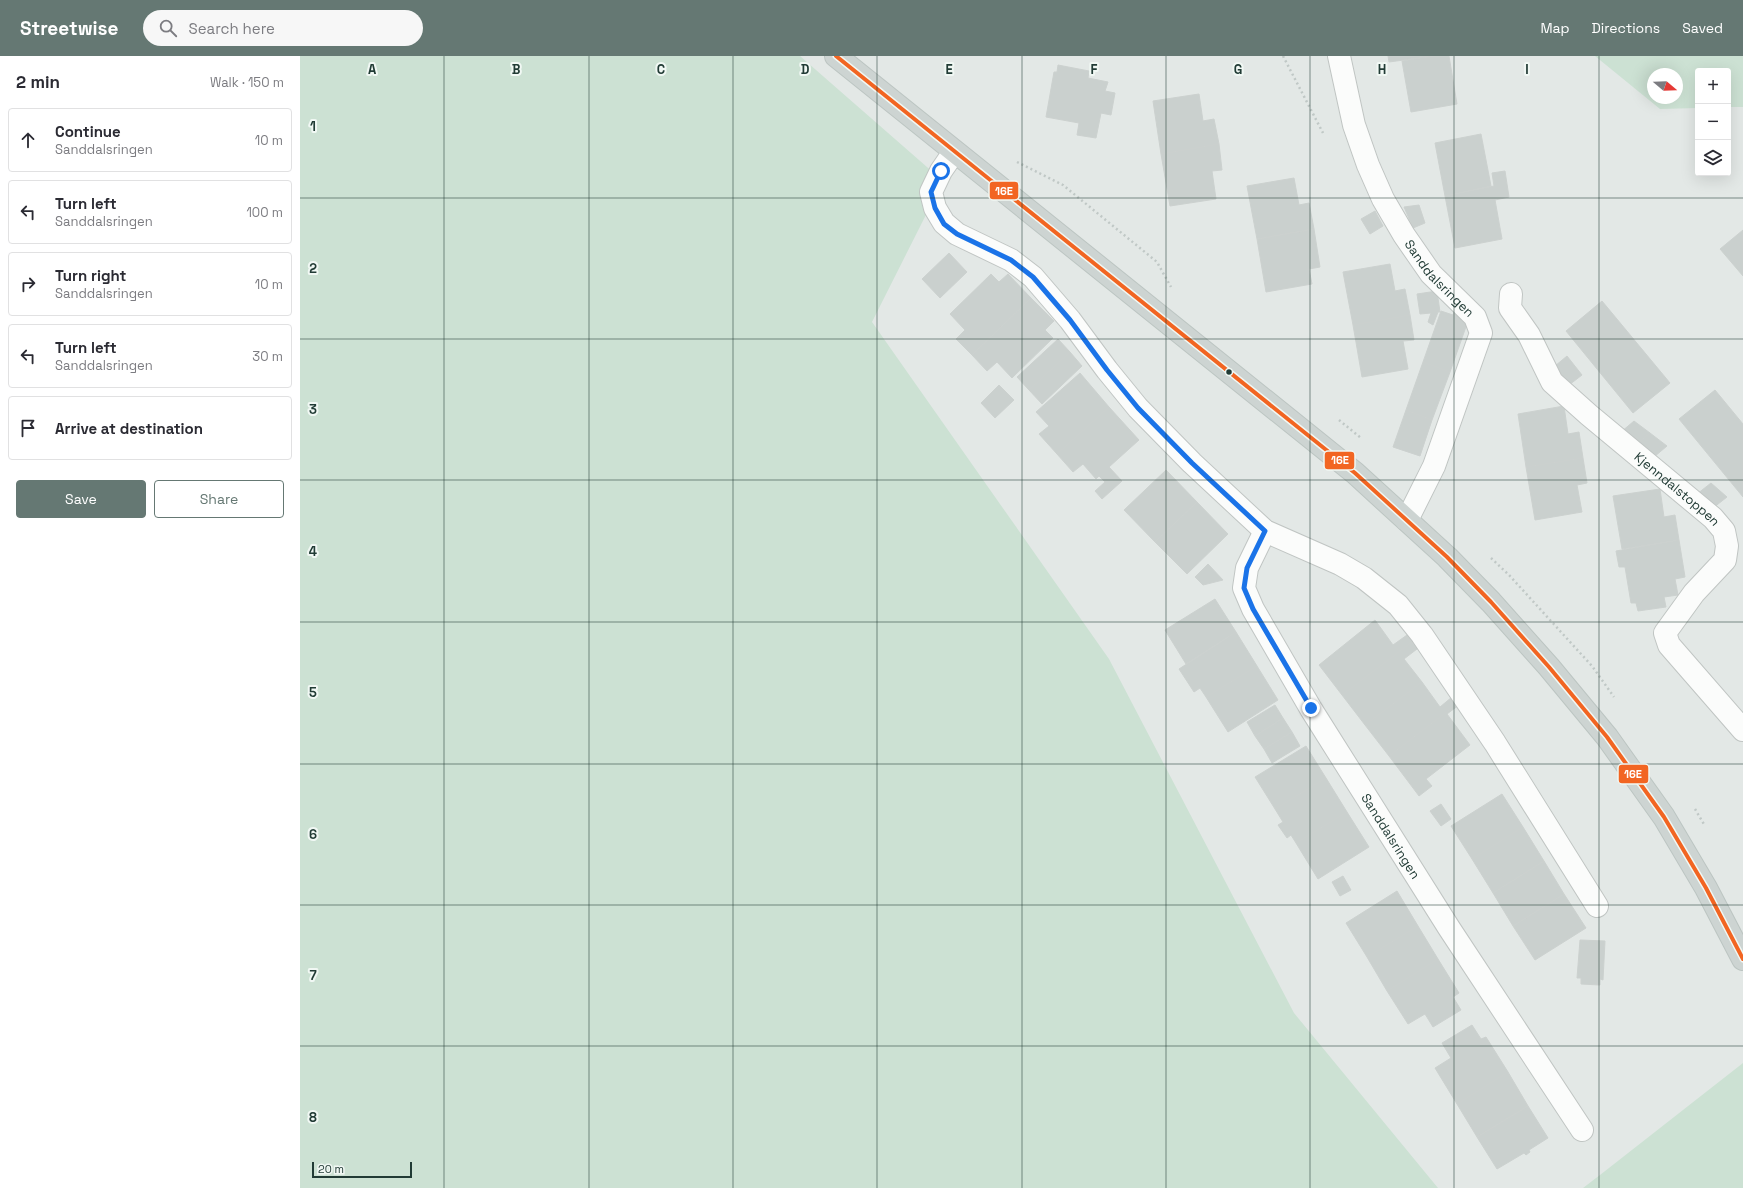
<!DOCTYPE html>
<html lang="en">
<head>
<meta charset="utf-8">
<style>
  :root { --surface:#fff; --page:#f7f7f7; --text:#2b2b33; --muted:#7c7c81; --line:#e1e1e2; --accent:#657873 }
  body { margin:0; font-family:"Space Grotesk",sans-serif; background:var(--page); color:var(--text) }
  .controls { position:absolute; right:12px; top:12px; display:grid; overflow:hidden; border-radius:4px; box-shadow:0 4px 16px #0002 }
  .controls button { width:36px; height:36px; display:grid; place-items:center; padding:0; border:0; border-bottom:1px solid var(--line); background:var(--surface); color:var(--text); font:20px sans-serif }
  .compass { position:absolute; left:1347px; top:12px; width:36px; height:36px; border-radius:50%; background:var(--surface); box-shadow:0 4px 16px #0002; rotate:109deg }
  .scale { position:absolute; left:12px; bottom:10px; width:100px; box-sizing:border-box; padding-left:4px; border:2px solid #213b35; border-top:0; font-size:11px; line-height:14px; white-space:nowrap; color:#213b35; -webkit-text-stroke:3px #f1f8f4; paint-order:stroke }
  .stop { position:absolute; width:12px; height:12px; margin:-9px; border:3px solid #1a73e8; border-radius:50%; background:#fff }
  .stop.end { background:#1a73e8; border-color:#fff; box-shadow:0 1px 4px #0008 }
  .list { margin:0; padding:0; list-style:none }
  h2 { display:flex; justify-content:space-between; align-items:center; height:52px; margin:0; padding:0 16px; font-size:17px }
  h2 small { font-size:13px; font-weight:400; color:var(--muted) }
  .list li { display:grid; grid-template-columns:26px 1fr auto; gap:12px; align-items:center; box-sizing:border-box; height:64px; margin:0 8px 8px; padding:0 8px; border:1px solid var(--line); border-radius:4px }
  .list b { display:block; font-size:15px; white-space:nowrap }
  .list p { margin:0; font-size:13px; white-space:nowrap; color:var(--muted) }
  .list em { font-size:13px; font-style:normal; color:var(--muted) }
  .actions { display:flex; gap:8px; padding:12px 16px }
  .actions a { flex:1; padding:9px 0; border:1px solid var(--accent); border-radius:4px; text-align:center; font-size:14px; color:var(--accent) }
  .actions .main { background:var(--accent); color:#fff }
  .icon { flex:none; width:22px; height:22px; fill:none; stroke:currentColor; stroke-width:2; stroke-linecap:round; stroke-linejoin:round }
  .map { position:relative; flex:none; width:1443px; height:1132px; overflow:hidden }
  header { display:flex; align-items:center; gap:24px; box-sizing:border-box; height:56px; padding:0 20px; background:var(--accent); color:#fff }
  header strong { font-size:19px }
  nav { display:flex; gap:22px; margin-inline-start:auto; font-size:14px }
  .search { width:280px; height:36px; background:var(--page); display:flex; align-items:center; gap:10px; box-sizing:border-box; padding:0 14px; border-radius:22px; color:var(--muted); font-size:15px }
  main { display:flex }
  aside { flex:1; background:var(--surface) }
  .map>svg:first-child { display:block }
  .green { fill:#cce1d3; fill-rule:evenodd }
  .building { fill:#cad0ce; stroke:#ccd1cf }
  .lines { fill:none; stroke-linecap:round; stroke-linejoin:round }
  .minor-casing { stroke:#c0c5c3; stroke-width:24 }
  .major-casing { stroke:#bcc5c2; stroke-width:24 }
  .path { stroke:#c0c8c6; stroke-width:2.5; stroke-dasharray:2 3; stroke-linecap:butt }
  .minor { stroke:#fbfcfb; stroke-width:22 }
  .major { stroke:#cdd4d2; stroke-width:22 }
  .bus-1-casing { stroke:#f1f8f4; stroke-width:7 }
  .bus-1 { stroke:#f26522; stroke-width:4 }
  .route { stroke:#1a73e8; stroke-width:5 }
  .grid { fill:none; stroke:#213b35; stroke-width:1; stroke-opacity:0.55 }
  .bus-dot { fill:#213b35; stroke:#f1f8f4; stroke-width:1.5 }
  .labels { text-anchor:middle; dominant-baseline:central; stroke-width:4; stroke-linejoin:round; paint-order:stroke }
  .street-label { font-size:13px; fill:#213b35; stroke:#f1f8f4 }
  .grid-label { font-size:13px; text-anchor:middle; font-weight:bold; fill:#213b35; stroke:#f1f8f4; stroke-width:4; stroke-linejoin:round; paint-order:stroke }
  .line-badge { stroke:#f1f8f4; stroke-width:1.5 }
  .badge-label { font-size:11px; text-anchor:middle; font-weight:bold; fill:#fff }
</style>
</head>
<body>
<header>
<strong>Streetwise</strong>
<div class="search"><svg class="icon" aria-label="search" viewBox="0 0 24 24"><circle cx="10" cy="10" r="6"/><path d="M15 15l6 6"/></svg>Search here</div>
<nav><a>Map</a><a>Directions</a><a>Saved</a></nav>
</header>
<main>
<aside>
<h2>2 min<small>Walk · 150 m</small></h2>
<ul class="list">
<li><svg class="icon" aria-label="ahead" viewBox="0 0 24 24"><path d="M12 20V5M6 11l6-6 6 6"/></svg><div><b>Continue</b><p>Sanddalsringen</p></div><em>10 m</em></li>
<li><svg class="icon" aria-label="left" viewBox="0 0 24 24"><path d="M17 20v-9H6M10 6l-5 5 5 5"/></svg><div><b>Turn left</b><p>Sanddalsringen</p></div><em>100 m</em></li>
<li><svg class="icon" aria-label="right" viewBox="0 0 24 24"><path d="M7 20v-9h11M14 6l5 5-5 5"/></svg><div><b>Turn right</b><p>Sanddalsringen</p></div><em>10 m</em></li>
<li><svg class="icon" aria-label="left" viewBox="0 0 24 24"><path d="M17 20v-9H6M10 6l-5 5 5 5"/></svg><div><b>Turn left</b><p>Sanddalsringen</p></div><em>30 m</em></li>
<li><svg class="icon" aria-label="arrive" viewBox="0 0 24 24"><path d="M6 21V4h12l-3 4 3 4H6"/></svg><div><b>Arrive at destination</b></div></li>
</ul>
<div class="actions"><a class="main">Save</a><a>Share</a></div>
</aside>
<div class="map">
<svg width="1443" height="1132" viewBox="0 0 1443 1132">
  <rect width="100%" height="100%" fill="#e3e8e6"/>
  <path class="green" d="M 0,0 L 500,0 L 643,125 L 572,266 L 809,603 L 994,957 L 1138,1132 L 0,1132 Z
    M 1295,0 L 1443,0 L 1443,51 L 1428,51 L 1428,15 L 1398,15 L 1398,52 L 1360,53 ZM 1353,18 L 1377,18 L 1377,42 L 1353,42 Z
    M 1443,1007 L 1443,1132 L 1283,1132 L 1300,1119 Z"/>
  <path class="building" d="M 1088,0 L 1133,0 L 1089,6 Z
    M 1133,0 L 1149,0 L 1157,48 L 1111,56 L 1102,5 Z
    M 758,9 L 789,15 L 788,22 L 808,26 L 805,35 L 815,37 L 811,59 L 801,57 L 796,82 L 777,79 L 779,67 L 746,61 L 754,16 L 757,16 Z
    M 899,38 L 903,65 L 914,63 L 919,88 L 861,98 L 853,45 Z
    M 1181,78 L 1191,130 L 1145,140 L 1135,87 Z
    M 919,88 L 922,114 L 912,115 L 916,143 L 870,150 L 861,98 Z
    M 1205,115 L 1209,141 L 1195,144 L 1202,183 L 1155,192 L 1145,140 L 1194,130 L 1192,117 Z
    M 994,122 L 999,149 L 1009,147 L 1014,173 L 957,183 L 947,130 Z
    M 1119,149 L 1125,167 L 1113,172 L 1104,151 Z
    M 1075,155 L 1083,170 L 1070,178 L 1061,163 Z
    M 1014,173 L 1020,211 L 1009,213 L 1012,228 L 966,236 L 957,183 Z
    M 1443,174 L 1443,220 L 1420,193 Z
    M 649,197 L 667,216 L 640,242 L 622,223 Z
    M 1090,208 L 1095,235 L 1105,233 L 1110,259 L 1053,269 L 1043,216 Z
    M 691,218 L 699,226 L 708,218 L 731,242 L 672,299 L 656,283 L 665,274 L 650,258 Z
    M 1137,235 L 1140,256 L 1138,256 L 1133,269 L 1128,266 L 1131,257 L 1120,258 L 1117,238 Z
    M 731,242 L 754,265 L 745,274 L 753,282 L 712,322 L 697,306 L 687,315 L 672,299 Z
    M 1302,245 L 1370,327 L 1333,357 L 1266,275 Z
    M 1141,255 L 1153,259 L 1154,256 L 1161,259 L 1160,262 L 1168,265 L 1150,316 L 1123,306 Z
    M 1110,259 L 1114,284 L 1103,285 L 1108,313 L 1062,321 L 1053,269 Z
    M 758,283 L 770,296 L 729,334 L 717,321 Z
    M 770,296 L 782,310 L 742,348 L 729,334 Z
    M 1267,300 L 1282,319 L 1269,329 L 1255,310 Z
    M 1123,306 L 1150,316 L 1132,364 L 1106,354 Z
    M 780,317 L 809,351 L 757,398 L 739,378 L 749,370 L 736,356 Z
    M 699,329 L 714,344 L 695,362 L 681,347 Z
    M 1415,334 L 1443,368 L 1443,441 L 1379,363 Z
    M 1264,350 L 1268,378 L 1279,376 L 1283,402 L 1226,411 L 1218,358 Z
    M 809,351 L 839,384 L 809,411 L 822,425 L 802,443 L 795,435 L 805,426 L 799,420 L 796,423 L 783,408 L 773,416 L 757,398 Z
    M 1106,354 L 1132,364 L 1120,400 L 1093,391 Z
    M 1334,365 L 1350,377 L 1337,388 L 1321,376 Z
    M 1350,377 L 1367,390 L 1354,401 L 1337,388 Z
    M 1283,402 L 1287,427 L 1277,429 L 1282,456 L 1235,464 L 1226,411 Z
    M 866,414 L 897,446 L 855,486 L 824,454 Z
    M 1411,427 L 1427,441 L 1413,452 L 1397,438 Z
    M 1360,433 L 1364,461 L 1375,459 L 1379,484 L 1322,493 L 1313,440 Z
    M 897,446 L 928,478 L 887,518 L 855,486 Z
    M 1379,484 L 1385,521 L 1375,523 L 1378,539 L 1364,541 L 1366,551 L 1338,555 L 1336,547 L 1331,547 L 1325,511 L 1319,511 L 1316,495 Z
    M 908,508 L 923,524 L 903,529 L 895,521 Z
    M 915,543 L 936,576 L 886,608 L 865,574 Z
    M 1075,564 L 1093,589 L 1107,579 L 1112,586 L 1042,639 L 1019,609 Z
    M 936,576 L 957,610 L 906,641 L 900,632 L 894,636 L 879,613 Z
    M 1112,586 L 1117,593 L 1104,603 L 1122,626 L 1065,669 L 1042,639 Z
    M 957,610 L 978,644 L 928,676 L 906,641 Z
    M 1122,626 L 1140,651 L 1152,641 L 1157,648 L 1089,700 L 1065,669 Z
    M 1157,648 L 1159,649 L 1147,658 L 1170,689 L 1126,723 L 1132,730 L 1119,740 L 1089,700 Z
    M 975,649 L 983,662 L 955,680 L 947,666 Z
    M 983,662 L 992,676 L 964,693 L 955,680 Z
    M 992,676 L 1000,690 L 972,707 L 964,693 Z
    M 1006,690 L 1026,722 L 975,753 L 955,721 Z
    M 1026,722 L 1047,756 L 996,787 L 991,779 L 987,782 L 978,769 L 983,766 L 975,753 Z
    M 1202,738 L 1223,771 L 1172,803 L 1151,770 Z
    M 1141,748 L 1151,763 L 1141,770 L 1130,755 Z
    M 1047,756 L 1069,791 L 1018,823 L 996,787 Z
    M 1223,771 L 1244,805 L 1193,837 L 1172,803 Z
    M 1244,805 L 1264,838 L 1213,870 L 1193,837 Z
    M 1043,820 L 1051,834 L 1040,840 L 1032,826 Z
    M 1097,835 L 1118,870 L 1067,901 L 1046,867 Z
    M 1264,838 L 1286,872 L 1235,904 L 1213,870 Z
    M 1118,870 L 1138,903 L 1087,935 L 1067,901 Z
    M 1280,884 L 1305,885 L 1303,924 L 1300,923 L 1300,929 L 1281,928 L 1281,922 L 1277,922 Z
    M 1138,903 L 1159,937 L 1153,941 L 1161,954 L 1133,971 L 1125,958 L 1108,968 L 1087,935 Z
    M 1172,969 L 1181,983 L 1186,981 L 1208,1016 L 1157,1048 L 1135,1012 L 1151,1002 L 1142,987 Z
    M 1208,1016 L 1228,1050 L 1177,1081 L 1157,1048 Z
    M 1228,1050 L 1248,1082 L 1229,1094 L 1230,1096 L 1226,1099 L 1224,1097 L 1197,1113 L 1177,1081 Z"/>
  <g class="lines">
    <defs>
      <g id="minor">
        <path id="s1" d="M 1039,0 L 1054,69 L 1068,109 L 1083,143 L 1104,179 L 1131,218 L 1175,261 L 1181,277 L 1134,410 L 1107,464"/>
        <path d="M 654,96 L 641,115 L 631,136 L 635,152 L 644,167 L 657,178 L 711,204 L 733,221 L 770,264 L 807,314 L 838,352 L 892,407 L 965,475 L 1040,508 L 1064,522 L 1098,549 L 1122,579 L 1195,687 L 1297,850"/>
        <path id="s2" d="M 1211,238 L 1210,252 L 1229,279 L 1252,326 L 1289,359 L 1413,462 L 1424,475 L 1427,490 L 1425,504 L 1394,537 L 1365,577 L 1369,589 L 1443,674"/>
        <path id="s3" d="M 965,475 L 947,512 L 944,532 L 953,553 L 1011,653 L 1149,872 L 1282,1074"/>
      </g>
      <path id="major" d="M 536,0 L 1055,417 L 1147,501 L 1191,546 L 1249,611 L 1307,681 L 1364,761 L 1406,832 L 1443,903"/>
    </defs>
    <use href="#minor" class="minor-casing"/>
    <use href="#major" class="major-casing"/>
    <path class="path" d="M 983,0 L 1023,77
      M 717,106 L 763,129 L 857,206 L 871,231
      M 1039,364 L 1061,382
      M 1191,502 L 1209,519 L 1292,610 L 1314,641
      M 1395,753 L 1405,770"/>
    <use href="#minor" class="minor"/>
    <use href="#major" class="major"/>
    <defs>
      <path id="bus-1" d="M 536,0 L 1055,417 L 1147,501 L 1191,546 L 1249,611 L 1307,681 L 1364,761 L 1406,832 L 1443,903"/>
    </defs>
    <use href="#bus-1" class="bus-1-casing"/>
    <use href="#bus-1" class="bus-1"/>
  </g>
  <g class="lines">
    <path class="route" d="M 641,115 L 631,136 L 635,152 L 644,168 L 657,178 L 711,204 L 733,221 L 770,264 L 807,314 L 838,352 L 892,407 L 965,475 L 947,512 L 944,532 L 953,553 L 1011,652"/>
  </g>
  <path class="grid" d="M 144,0 L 144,1132M 289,0 L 289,1132M 433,0 L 433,1132M 577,0 L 577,1132M 722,0 L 722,1132M 866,0 L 866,1132M 1010,0 L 1010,1132M 1154,0 L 1154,1132M 1299,0 L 1299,1132M 0,142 L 1443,142M 0,283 L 1443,283M 0,424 L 1443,424M 0,566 L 1443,566M 0,708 L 1443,708M 0,849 L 1443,849M 0,990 L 1443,990"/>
  <circle class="bus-dot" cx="929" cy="316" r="3.5"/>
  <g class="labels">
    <g class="street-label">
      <text stroke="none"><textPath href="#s1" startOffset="248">Sanddalsringen</textPath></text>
      <text stroke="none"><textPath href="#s2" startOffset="264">Kjenndalstoppen</textPath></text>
      <text stroke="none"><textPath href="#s3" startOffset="350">Sanddalsringen</textPath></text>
    </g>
  </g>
  <g class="grid-label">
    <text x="72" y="18">A</text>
    <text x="216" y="18">B</text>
    <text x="361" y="18">C</text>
    <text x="505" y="18">D</text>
    <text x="649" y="18">E</text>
    <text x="794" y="18">F</text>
    <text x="938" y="18">G</text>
    <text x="1082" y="18">H</text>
    <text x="1227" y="18">I</text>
    <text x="13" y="75">1</text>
    <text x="13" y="217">2</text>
    <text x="13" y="358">3</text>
    <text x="13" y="500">4</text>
    <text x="13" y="641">5</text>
    <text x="13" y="783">6</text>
    <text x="13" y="924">7</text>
    <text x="13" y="1066">8</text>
  </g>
  <g class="line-badge">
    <rect x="689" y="125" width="30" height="19" rx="4" fill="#f26522"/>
    <rect x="1024" y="395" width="31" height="19" rx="4" fill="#f26522"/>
    <rect x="1318" y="708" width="31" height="20" rx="4" fill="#f26522"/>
  </g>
  <g class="badge-label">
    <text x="704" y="139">16E</text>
    <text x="1040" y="408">16E</text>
    <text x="1333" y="722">16E</text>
  </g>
</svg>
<div class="controls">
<button>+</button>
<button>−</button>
<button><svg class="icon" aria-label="layers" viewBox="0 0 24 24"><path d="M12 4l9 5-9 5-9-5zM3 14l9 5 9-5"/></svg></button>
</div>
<svg class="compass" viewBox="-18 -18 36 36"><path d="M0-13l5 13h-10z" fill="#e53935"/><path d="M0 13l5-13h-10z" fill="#7c7c81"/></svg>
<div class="scale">20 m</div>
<div class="stop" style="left:641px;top:115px"></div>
<div class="stop end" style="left:1011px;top:652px"></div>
</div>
</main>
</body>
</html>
